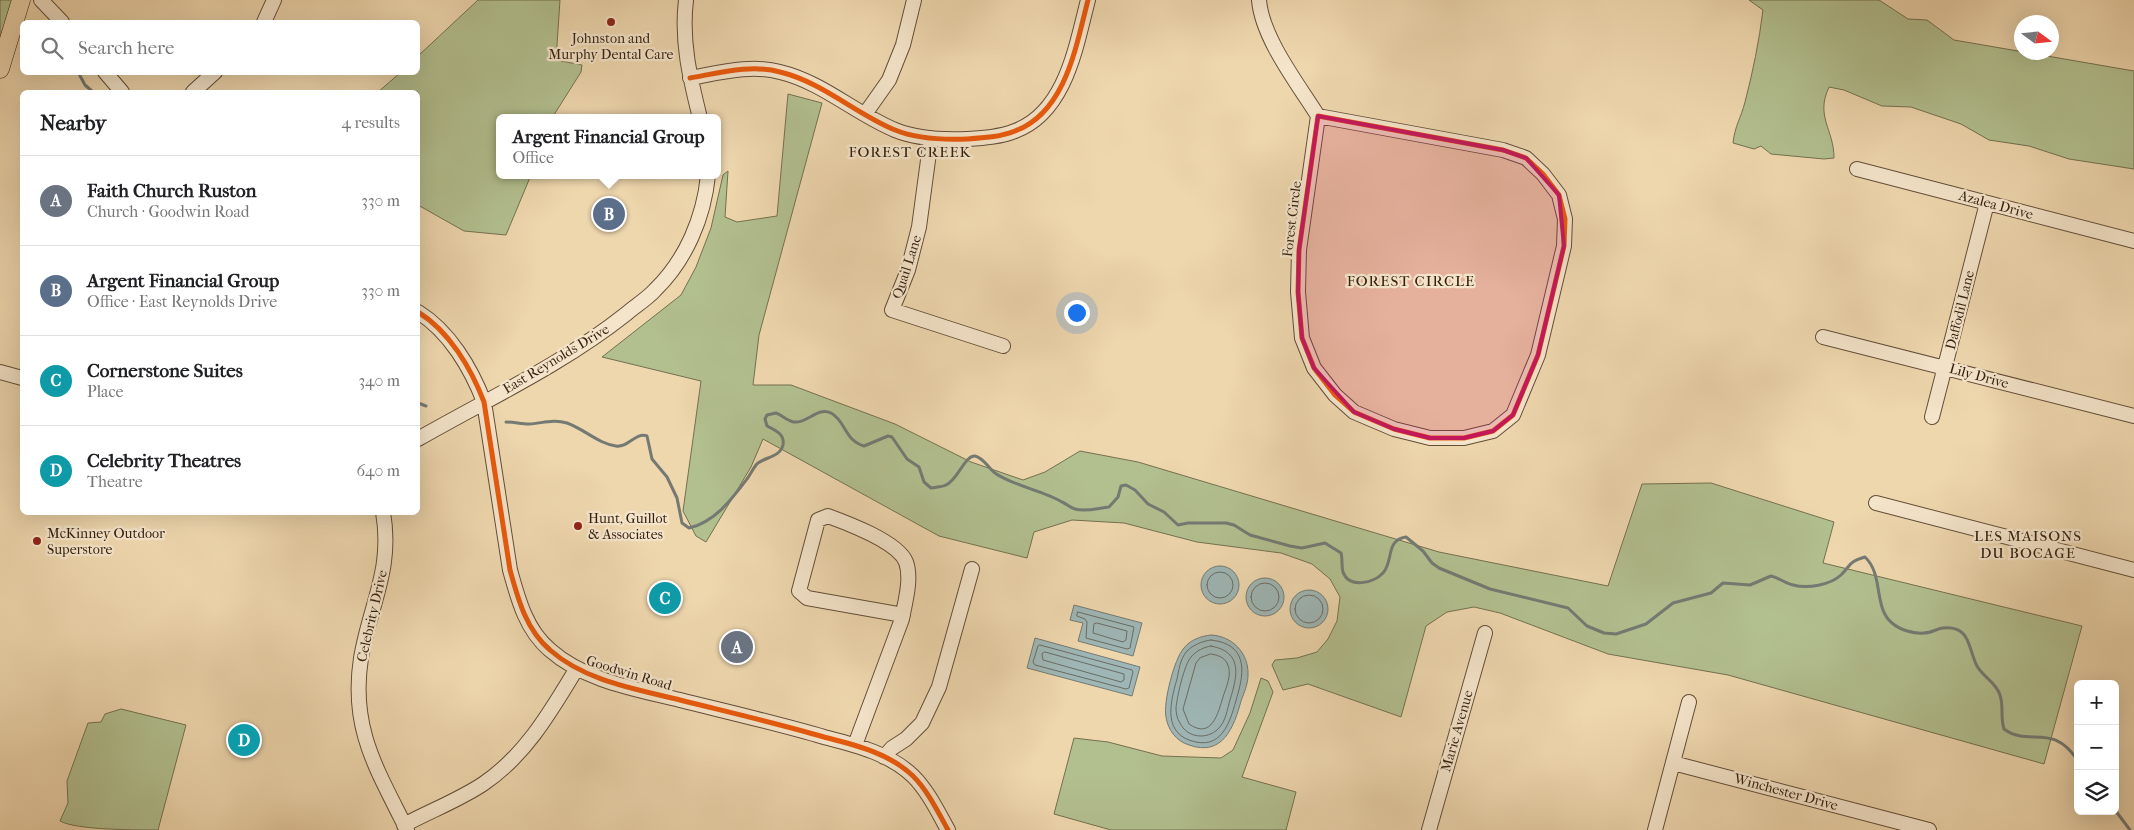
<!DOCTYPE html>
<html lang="en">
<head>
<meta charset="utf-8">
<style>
  :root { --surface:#fff; --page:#f6f6f6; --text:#202124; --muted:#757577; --line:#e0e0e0; --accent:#b45309 }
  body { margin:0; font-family:"IM FELL French Canon",serif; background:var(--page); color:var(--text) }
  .controls { position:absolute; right:15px; bottom:15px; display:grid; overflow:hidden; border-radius:8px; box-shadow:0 5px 20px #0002 }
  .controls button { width:45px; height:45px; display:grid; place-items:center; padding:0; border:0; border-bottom:1px solid var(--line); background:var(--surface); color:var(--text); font:25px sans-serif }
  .compass { position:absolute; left:2014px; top:15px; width:45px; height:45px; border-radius:50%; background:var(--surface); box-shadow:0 5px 20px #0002; rotate:105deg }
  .you { position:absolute; left:1076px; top:312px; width:18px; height:18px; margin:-12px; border:4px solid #fff; border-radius:50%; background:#1a73e8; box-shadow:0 0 0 8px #1a73e833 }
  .badge { display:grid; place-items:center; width:32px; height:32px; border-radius:50%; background:var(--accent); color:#fff; font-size:16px; font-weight:700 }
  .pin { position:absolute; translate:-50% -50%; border:2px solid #fff; box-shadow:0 1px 5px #0006 }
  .popup { position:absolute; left:496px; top:114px; width:225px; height:65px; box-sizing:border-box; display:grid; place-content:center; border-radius:8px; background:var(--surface); filter:drop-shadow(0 1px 4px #0005); font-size:16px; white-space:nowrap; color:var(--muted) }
  .popup b { font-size:19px; color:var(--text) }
  .popup::after { content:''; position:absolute; left:50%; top:100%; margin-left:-10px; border:10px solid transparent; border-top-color:var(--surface) }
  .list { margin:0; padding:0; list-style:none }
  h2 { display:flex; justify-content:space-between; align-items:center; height:65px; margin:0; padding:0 20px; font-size:21px }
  h2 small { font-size:16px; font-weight:400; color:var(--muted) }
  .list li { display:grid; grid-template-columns:32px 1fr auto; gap:15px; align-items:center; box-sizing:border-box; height:90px; padding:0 20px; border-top:1px solid var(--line) }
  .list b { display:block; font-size:19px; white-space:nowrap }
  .list p { margin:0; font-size:16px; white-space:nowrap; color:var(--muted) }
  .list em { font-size:16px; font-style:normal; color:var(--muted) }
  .icon { flex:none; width:28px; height:28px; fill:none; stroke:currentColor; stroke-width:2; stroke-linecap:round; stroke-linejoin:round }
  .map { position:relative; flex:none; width:2134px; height:830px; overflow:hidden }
  .search { position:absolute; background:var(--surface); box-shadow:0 5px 20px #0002; left:20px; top:20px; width:400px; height:55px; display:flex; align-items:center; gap:12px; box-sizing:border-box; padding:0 18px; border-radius:8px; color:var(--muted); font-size:19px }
  .panel { position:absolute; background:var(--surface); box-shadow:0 5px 20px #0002; left:20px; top:90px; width:400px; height:425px; border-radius:8px }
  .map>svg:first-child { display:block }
  .green { fill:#b2bf8f; stroke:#747050 }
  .water { fill:#9eb6b5; stroke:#747a73 }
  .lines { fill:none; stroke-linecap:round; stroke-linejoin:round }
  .shore { stroke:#6a6c63; stroke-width:1 }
  .stream { stroke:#747a73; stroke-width:3 }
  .minor-casing { stroke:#634e38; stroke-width:16 }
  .major-casing { stroke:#352111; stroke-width:19 }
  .minor { stroke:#f4e4ca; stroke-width:14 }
  .major { stroke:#eed6ad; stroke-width:18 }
  .cycleway-casing { stroke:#f4e4ca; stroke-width:8 }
  .cycleway { stroke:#e8590c; stroke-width:5 }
  .marked { fill:#c2185b; fill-opacity:0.2; stroke:#c2185b; stroke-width:4; stroke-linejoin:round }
  .poi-dot { fill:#8f2418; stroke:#f4e4ca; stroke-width:2 }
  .labels { text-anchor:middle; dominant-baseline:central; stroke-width:4.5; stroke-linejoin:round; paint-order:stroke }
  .poi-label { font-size:14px; fill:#352111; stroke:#f4e4ca; text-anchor:start }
  .street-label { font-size:14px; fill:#352111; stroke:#f4e4ca }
  .neighbourhood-label { font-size:15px; letter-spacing:1px; fill:#352111; stroke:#f4e4ca }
</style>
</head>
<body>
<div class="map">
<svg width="2134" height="830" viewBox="0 0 2134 830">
  <rect width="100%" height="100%" fill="#eed6ad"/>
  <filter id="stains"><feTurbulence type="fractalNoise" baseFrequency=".004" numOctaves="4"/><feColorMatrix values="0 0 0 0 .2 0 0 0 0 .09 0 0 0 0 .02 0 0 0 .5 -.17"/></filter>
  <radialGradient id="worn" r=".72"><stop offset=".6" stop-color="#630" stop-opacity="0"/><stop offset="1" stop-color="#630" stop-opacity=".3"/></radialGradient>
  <path class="green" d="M 0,0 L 13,0 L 0,44 Z
    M 478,0 L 560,0 L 556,60 L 582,65 L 581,72 L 552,118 L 500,118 L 500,175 L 531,175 L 506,235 L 464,231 L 418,205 L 418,92 L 378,92 L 400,73 L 418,72 L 418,56 Z
    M 1749,0 L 1879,0 L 1908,19 L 1927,20 L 1954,40 L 2134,71 L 2134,169 L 2069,159 L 2029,146 L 1989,140 L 1961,124 L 1911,107 L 1882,106 L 1844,90 L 1829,87 C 1815,117 1834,129 1834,158 L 1824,159 L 1771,154 L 1761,146 L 1754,149 L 1733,143 C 1735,125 1741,118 1745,102 C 1753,71 1759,42 1763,10 Z
    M 788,94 L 822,103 L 759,335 L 753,385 L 791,385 L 895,424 L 971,462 L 1023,480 L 1045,472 L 1080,451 L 1138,462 L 1439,552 L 1608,586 L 1642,484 L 1711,483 L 1834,522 L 1823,563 L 2082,626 L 2044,764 L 1728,675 L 1608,654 L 1500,613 L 1474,607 L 1447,612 L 1426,626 L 1401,717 L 1308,684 L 1283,690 L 1272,665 L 1275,660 L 1297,658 L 1317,652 L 1328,639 L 1337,621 L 1340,597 L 1330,579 L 1312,564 L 1281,553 L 1197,542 L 1124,523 L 1072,520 L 1034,532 L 1027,558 L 939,536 L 763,439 L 751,467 L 706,542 L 696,536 L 683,511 L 701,381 L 602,357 L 681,295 L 696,267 L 711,228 L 723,175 L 728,171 L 725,217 L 737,222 L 777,216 Z
    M 1261,678 L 1268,681 L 1273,692 L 1242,777 L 1296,792 L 1286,830 L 1111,830 L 1054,814 L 1074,738 L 1108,742 L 1162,756 L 1221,758 L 1233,750 L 1250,713 Z
    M 121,709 L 186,725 L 158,830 C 135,830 76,830 60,821 L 68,803 L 67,781 L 88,723 L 101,722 L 105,714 Z"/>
  <path class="water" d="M1201 585a19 19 0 1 1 38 0a19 19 0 1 1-38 0Z
    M1246 597a19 19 0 1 1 38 0a19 19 0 1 1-38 0Z
    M1290 609a19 19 0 1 1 38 0a19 19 0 1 1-38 0Z
    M 1074,605 L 1142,623 L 1133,656 L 1078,641 L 1083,623 L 1070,620 Z
    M 1211,635 C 1232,636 1249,653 1248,675 C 1248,684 1244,693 1241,701 C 1234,727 1223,757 1189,745 C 1176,741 1168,730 1166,717 C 1163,703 1174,659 1184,648 C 1190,640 1201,636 1211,635 Z
    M 1035,638 L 1140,667 L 1132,696 L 1027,668 Z"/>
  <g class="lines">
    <path class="shore" d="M1207 585a13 13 0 1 1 26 0a13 13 0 1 1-26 0Z
      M1251 597a14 14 0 1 1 28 0a14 14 0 1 1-28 0Z
      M1295 609a14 14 0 1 1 28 0a14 14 0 1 1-28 0Z
      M 1078,612 L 1134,627 L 1130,648 L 1127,649 L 1086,638 L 1087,622 L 1085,619 L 1077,616 Z
      M 1097,623 L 1127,631 L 1126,640 L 1123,642 L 1093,633 L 1094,624 Z
      M 1211,640 C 1247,644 1245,670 1237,697 C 1231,718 1224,748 1196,742 C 1162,735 1170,703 1177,679 C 1179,670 1180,659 1187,651 C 1193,645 1203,641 1211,640 Z
      M 1040,645 L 1132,670 L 1133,672 L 1129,688 L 1126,689 L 1035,665 L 1033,662 L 1038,646 Z
      M 1211,646 C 1244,652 1237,677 1230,700 C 1227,710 1226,721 1218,729 C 1207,740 1187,738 1180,723 C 1177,719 1176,713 1176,708 C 1177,697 1184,665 1191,657 C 1196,651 1204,647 1211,646 Z
      M 1045,652 L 1124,674 L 1124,680 L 1121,682 L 1043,660 L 1042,654 Z
      M 1211,654 C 1217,655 1224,657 1227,663 C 1233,674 1226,687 1223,697 C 1218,713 1212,740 1189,724 L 1183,709 L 1196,663 L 1200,658 Z"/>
    <path class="stream" d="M 78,72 L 85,85 L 93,92
      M 418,403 L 426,406
      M 506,422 C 513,422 522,424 529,424 C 543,423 554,419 567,423 C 584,429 599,444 616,446 C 628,448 635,432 647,436 L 652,459 L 667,477 L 677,498 L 682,523 L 689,528 C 715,522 732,499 747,479 C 751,474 754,466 758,463 C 766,457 780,457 783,445 C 785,434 775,430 767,426 L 765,419 L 767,415 L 776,413 C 782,415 787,421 794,422 C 807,424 818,406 831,413 C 846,421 844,440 864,446 L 888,436 L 892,437 L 907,459 L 919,467 L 924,482 L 931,488 C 936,487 942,487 946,485 C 957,481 965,455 975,456 C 984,458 988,468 995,473 C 1011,485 1044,491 1062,502 C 1067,504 1070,508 1075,509 C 1086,512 1098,508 1109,507 L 1118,497 L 1121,486 L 1126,485 L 1135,490 L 1148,504 L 1164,512 L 1178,525 L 1188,523 L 1226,523 L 1234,525 L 1250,535 L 1290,546 L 1302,548 L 1325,543 L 1341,553 C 1343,560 1341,566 1343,572 C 1349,589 1374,583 1383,573 C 1394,561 1385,540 1406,537 L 1423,551 L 1432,563 L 1439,568 L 1490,589 L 1568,608 L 1587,626 L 1604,633 L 1616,634 L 1646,624 L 1673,603 L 1711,593 L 1723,583 L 1750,585 L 1771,576 C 1779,578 1785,583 1793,585 C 1808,589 1830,585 1841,575 C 1852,564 1848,562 1865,557 C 1884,575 1873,607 1892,623 C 1900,630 1914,634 1924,633 C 1931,633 1936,629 1943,628 C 1971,625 1968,649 1977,666 C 1983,677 1996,682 2000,695 C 2004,707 2000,716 2004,729 C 2030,748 2052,721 2078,761
      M 2115,810 L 2130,830"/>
    <defs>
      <path id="minor" d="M 41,0 L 62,22
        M 686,0 C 681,41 690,78 700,118
        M 1259,0 C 1262,38 1298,84 1318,116
        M 264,22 L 274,0
        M 105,72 L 122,92
        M 690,78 C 719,73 751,64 780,72 C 822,82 856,114 895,130 C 917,139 943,140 967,139 C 983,138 1000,137 1015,131 C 1066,112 1076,46 1088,0
        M 193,92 L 215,72
        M 865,114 L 889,80 L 903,45 L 914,0
        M 1318,116 L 1503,150 L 1526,158 L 1543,174 L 1559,195 L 1565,219 L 1564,246 L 1538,355 L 1513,415 L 1493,431 L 1464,438 L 1430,438 L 1394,429 L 1354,412 L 1335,395 L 1314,368 L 1302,338 L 1298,292 L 1299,250 Z
        M 931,138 L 919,227 L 908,270 L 892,310 L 1003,346
        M 1857,169 L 2134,241
        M 418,312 C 449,331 471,368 484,402 L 510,570 C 518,599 526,630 550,650 C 585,681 636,689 680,700 C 728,712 776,723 824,737 C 855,745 889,753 913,776 C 928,791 938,812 948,830
        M 1823,337 L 2134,416
        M 0,372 L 22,378
        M 1932,417 L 1987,203
        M 418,439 C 488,399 563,364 626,314 C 635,306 647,299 655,290 C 686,260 704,217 708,175
        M 1876,503 L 2134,570
        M 383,512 C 393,570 370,604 361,658 C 350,729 377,769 407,830
        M 855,745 L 902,619 C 905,602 912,579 906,562 C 898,542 847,523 828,516 L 818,520 L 799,591 L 807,598 L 903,615
        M 884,757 L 892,748 L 906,739 L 922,723 L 939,687 L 972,569
        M 1673,763 L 1929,830
        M 404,825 C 430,811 459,800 483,784 C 526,755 551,711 577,668
        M 1429,830 L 1485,633
        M 1655,830 L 1689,702"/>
      <path id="major" d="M 0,69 L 21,0"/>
    </defs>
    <use href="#minor" class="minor-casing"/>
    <use href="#major" class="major-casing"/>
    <use href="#minor" class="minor"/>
    <use href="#major" class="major"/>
    <defs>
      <path id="cycleway" d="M 690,78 C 719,73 751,64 780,72 C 822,82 856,114 895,130 C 917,139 943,140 967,139 C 983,138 1000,137 1015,131 C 1066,112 1076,46 1088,0
        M 1318,116 L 1503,150 L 1526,158 L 1543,174 L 1559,195 L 1565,219 L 1564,246 L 1538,355 L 1513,415 L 1493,431 L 1464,438 L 1430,438 L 1394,429 L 1354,412 L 1335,395 L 1314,368 L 1302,338 L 1298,292 L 1299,250 Z
        M 418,312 C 449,331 471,368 484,402 L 510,570 C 518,599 526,630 550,650 C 585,681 636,689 680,700 C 728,712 776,723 824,737 C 855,745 889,753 913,776 C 928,791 938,812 948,830"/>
    </defs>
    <use href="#cycleway" class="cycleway-casing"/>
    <use href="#cycleway" class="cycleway"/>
  </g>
  <path class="marked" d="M 1318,116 L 1503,150 L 1526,158 L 1559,195 L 1564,246 L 1538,355 L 1513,415 L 1493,431 L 1464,438 L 1430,438 L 1394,429 L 1354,412 L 1314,368 L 1302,338 L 1298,292 L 1299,250 Z"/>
  <g class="poi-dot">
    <circle cx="611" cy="22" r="5"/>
    <circle cx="578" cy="526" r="5"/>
    <circle cx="37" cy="541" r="5"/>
  </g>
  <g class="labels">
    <g class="poi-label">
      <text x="611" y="38" text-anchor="middle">Johnston and<tspan x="611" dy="16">Murphy Dental Care</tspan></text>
      <text x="588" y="518">Hunt, Guillot<tspan x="588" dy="16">&amp; Associates</tspan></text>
      <text x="47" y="533">McKinney Outdoor<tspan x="47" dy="16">Superstore</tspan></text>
    </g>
    <g class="street-label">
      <text transform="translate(1996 205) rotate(15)">Azalea Drive</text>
      <text transform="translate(1292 219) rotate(-83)">Forest Circle</text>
      <text transform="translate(907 267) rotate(-72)">Quail Lane</text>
      <text transform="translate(1960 310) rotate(-76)">Daffodil Lane</text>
      <text transform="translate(556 359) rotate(-31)">East Reynolds Drive</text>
      <text transform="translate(1979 376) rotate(15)">Lily Drive</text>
      <text transform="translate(372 616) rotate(-77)">Celebrity Drive</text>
      <text transform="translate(629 673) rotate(17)">Goodwin Road</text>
      <text transform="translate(1457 731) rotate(-74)">Marie Avenue</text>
      <text transform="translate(1786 792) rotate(15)">Winchester Drive</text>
    </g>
    <g class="neighbourhood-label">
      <text x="910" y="152">FOREST CREEK</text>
      <text x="1411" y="281">FOREST CIRCLE</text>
      <text x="2028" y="536">LES MAISONS<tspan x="2028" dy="17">DU BOCAGE</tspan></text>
    </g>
  </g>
  <rect width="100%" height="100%" filter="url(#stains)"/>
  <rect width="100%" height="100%" fill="url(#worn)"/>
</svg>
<div class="controls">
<button>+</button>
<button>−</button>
<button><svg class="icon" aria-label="layers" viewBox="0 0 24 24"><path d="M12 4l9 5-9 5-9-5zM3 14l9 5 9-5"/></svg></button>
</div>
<svg class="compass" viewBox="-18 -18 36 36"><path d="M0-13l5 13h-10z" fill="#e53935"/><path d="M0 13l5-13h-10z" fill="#757577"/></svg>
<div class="you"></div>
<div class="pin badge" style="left:737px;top:647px;background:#6b7280">A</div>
<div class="pin badge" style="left:609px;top:214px;background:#5c6f8a">B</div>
<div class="popup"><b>Argent Financial Group</b>Office</div>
<div class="pin badge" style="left:665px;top:598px;background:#0f9aa8">C</div>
<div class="pin badge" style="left:244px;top:740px;background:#0f9aa8">D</div>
<div class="search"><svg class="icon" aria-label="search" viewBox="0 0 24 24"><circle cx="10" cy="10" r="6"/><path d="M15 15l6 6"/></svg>Search here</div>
<section class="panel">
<h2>Nearby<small>4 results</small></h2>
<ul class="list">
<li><span class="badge" style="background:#6b7280">A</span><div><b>Faith Church Ruston</b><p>Church · Goodwin Road</p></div><em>330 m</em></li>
<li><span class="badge" style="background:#5c6f8a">B</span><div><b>Argent Financial Group</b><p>Office · East Reynolds Drive</p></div><em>330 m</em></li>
<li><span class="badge" style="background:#0f9aa8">C</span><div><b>Cornerstone Suites</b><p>Place</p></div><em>340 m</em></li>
<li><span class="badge" style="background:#0f9aa8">D</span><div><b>Celebrity Theatres</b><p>Theatre</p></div><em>640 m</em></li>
</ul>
</section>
</div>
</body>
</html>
